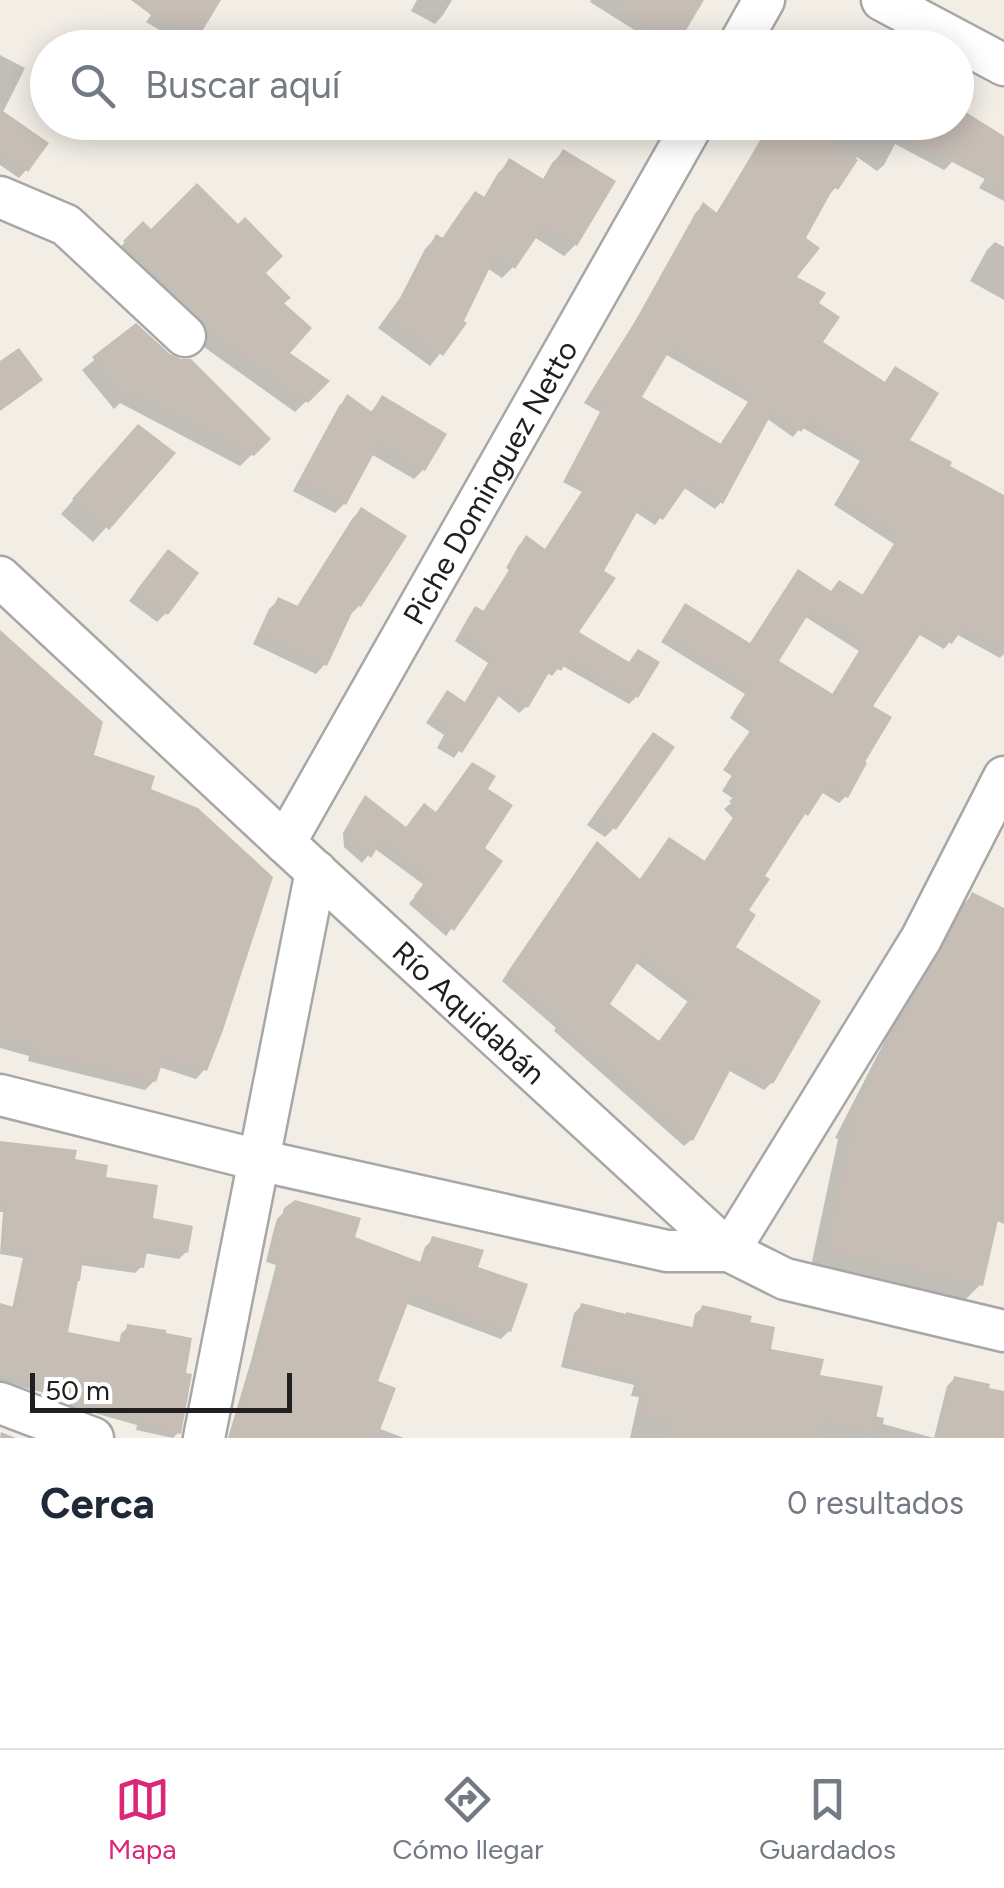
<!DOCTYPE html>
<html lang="es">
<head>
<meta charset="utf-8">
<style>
  :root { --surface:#fff; --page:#f2f2f3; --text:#1f2937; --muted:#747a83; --line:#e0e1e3; --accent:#db2777 }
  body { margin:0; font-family:Figtree,sans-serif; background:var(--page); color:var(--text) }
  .scale { position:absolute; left:30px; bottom:25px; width:262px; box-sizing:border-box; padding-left:10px; border:5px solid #202020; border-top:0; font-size:28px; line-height:35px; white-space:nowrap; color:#202020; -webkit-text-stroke:8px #fff; paint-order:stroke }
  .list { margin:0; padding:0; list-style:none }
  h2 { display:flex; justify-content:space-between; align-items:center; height:130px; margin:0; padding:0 40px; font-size:42px }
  h2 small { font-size:32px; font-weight:400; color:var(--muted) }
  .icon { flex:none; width:55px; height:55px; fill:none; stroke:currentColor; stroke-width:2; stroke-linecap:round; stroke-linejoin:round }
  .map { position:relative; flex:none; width:1004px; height:1438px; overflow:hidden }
  .search { position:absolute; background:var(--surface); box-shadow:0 5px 25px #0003; left:30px; right:30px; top:30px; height:110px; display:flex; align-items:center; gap:25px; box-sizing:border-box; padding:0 35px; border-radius:55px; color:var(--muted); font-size:38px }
  .sheet { height:310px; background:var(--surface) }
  nav { display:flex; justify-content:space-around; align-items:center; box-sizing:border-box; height:140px; border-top:2px solid var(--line); background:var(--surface); font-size:28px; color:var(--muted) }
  nav a { display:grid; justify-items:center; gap:5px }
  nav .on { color:var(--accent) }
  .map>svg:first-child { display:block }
  .shadow { fill:#0003; fill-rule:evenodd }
  .building { fill:#c6bdb5; fill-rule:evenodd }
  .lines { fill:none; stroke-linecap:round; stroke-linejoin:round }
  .minor-casing { stroke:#a7a7a7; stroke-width:45 }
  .minor { stroke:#fff; stroke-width:40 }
  .labels { text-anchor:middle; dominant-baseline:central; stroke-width:9; stroke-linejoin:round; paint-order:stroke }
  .street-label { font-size:30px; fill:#202020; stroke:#fff }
</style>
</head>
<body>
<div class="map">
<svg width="1004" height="1438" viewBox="0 0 1004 1438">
  <rect width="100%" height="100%" fill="#f2eee6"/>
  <path class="shadow" d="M 131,0 L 218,0 L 196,37 L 187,46 L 146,22 L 151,15 Z
    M 417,0 L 452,0 L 443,15 L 435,24 L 411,11 Z
    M 591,0 L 690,0 L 698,5 L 677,41 L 670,48 L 663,48 L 590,2 Z
    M 0,55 L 25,68 L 2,114 L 26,170 L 19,178 L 0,165 Z
    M 957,91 L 963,113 L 974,119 L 951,163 L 944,170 L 895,144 L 884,165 L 877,171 L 857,157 L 849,172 L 829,195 L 802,239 L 794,278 L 815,304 L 820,343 L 884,384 L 895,369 L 907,441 L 947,467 L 1004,497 L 1004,654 L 1000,658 L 956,634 L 944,649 L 918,634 L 869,706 L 846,796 L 839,803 L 821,792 L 761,876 L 745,911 L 732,948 L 771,1083 L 764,1090 L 728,1070 L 691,1140 L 684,1146 L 554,1031 L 556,1028 L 502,981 L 590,851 L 639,881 L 669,840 L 703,863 L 733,818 L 724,809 L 735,800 L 722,791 L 732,776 L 723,770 L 750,732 L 730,718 L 745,694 L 661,642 L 679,613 L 686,606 L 749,645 L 792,579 L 830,593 L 861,597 L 894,544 L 834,505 L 860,461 L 801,427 L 793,437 L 766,418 L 721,502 L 715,509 L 683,487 L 655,525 L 634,511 L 601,572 L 576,633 L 636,697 L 629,704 L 561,665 L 552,676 L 546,672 L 526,707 L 519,713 L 497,695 L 454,758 L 437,748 L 444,735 L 426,723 L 441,700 L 464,704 L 488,663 L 455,641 L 469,616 L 476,609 L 482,613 L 509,570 L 506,568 L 519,545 L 526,539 L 544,551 L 582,492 L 563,482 L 600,412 L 584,403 L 633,325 L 696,212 L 703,206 L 715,215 L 750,159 L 784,122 L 956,122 ZM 665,354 L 748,402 L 719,446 L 638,398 ZM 804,616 L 859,651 L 831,696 L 776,661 ZM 635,962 L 688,1002 L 658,1043 L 607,1005 Z
    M 561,122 L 580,122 L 573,130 Z
    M 1004,149 L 1004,201 L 979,188 Z
    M 563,152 L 576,244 L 564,256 L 534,237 L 513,267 L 502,278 L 487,268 L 461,322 L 464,324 L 430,366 L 378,328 L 400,298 L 425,249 L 436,237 L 441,240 L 465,205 L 476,194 L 483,199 L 498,173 L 509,162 L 542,181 L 552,163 Z
    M 143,225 L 151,232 L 262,273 L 286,353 L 326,382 L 295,412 L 197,342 L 113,254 Z
    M 995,242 L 1004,247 L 1004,300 L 970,281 L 987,250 Z
    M 136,326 L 268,439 L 240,466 L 120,403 L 114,409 L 82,370 Z
    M 348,397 L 370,413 L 382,398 L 423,470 L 414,479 L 371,454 L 344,504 L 335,513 L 293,491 L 339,406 Z
    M 125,441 L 173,453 L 93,542 L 61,514 Z
    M 361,510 L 359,606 L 350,615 L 325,664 L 316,674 L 253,644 L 269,609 L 279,600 L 296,608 L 352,519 Z
    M 159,562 L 166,613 L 157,622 L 129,601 Z
    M 0,636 L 91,756 L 148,790 L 204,1070 L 196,1079 L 159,1067 L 154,1081 L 145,1090 L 28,1061 L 29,1056 L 0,1048 Z
    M 653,735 L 614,828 L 605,837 L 587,825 L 644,744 Z
    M 472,765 L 484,789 L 482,849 L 499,862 L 446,936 L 409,904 L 424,885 L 374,848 L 362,863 L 344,847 L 343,833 L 359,805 L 365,798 L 405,830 L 435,814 Z
    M 972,895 L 1004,911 L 1004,1224 L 995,1220 L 980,1285 L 964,1301 L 811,1266 L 838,1139 L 835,1138 L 898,1015 L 926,970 L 956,912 Z
    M 0,1143 L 72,1161 L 103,1179 L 186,1252 L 179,1259 L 144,1253 L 142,1266 L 135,1273 L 80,1265 L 65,1334 L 119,1344 L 121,1334 L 128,1327 L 178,1433 L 173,1438 L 136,1430 L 137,1425 L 69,1406 L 70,1399 L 0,1382 L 0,1306 L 12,1309 L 23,1258 L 0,1254 L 3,1212 L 0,1212 Z
    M 286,1210 L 419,1265 L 425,1247 L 433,1239 L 474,1269 L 509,1331 L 501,1339 L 405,1303 L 375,1383 L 378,1428 L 404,1438 L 228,1438 L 251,1361 L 276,1265 L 266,1262 L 273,1233 L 277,1219 Z
    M 581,1306 L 692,1329 L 695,1314 L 703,1307 L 747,1323 L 768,1351 L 816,1377 L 874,1416 L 884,1418 L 883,1424 L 934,1438 L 947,1386 L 954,1379 L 1004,1394 L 1004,1438 L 630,1438 L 639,1397 L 631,1396 L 634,1385 L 561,1367 L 574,1313 Z
    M 1,1432 L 16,1438 L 0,1438 Z"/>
  <path class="building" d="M 131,0 L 221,0 L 198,38 Z
    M 609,0 L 704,0 L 679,42 Z
    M 956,106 L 1004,136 L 1004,189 L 927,149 L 882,122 L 956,122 Z
    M 0,109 L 49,143 L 28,172 L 0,152 Z
    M 771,122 L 848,122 L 835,145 L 858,160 L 838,190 L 834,187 L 806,238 L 820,248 L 797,277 L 826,293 L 819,303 L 840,317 L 823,342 L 885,382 L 895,366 L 939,393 L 910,440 L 952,462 L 950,466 L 1004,495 L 1004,650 L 963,627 L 952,644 L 925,627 L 873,706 L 892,717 L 865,762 L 867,763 L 848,798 L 828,785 L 808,816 L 805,814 L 765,876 L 770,879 L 749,910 L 756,915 L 736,947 L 821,1001 L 773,1084 L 734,1063 L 693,1141 L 559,1023 L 561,1020 L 507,973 L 597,841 L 640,879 L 669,837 L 705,861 L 738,810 L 729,801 L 740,792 L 727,783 L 737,768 L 728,762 L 755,724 L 734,711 L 750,687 L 666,635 L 685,603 L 750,643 L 798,569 L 831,591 L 839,580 L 863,595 L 899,536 L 839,497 L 865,453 L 809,421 L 801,432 L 773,411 L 723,504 L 690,481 L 663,520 L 641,505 L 604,571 L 616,578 L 579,632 L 629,662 L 638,649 L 660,662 L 638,698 L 568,659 L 561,671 L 553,666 L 528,708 L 504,688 L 462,753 L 442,740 L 449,728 L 431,716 L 447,690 L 465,702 L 493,656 L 460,633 L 475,606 L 484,611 L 514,562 L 511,560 L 526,535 L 545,549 L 586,485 L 568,475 L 605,404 L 589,395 L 639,315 L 703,202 L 717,213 ZM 671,348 L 753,395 L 721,444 L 642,397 ZM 811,610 L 864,643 L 833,694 L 779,661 ZM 642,956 L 693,994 L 659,1041 L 610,1004 Z
    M 563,149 L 616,181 L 577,246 L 544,226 L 515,269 L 496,255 L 464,321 L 467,323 L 443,356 L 387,316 L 411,283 L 436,234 L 443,238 L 475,191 L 486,198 L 509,158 L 545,180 Z
    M 197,183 L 238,224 L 245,217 L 283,256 L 266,273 L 291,298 L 284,303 L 312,328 L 290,353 L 330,381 L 308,403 L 208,331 L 201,319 L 123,241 L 143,221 L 151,229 Z
    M 136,323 L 170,354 L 181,359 L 191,359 L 271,439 L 254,456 L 132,392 L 127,399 L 92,357 Z
    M 19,348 L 43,380 L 0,411 L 0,361 Z
    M 347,394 L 372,412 L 382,395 L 447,434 L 425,471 L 379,444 L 346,505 L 300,481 Z
    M 138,424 L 176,453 L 109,530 L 72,499 Z
    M 361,507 L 407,536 L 361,607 L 356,604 L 327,666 L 260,635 L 278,597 L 298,606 Z
    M 168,549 L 199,573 L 168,615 L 136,591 Z
    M 0,630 L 103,722 L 94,755 L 155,776 L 151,789 L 198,808 L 273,877 L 223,1030 L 207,1071 L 164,1058 L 156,1082 L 35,1053 L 36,1048 L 0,1038 Z
    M 653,732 L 675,747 L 616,830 L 595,815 Z
    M 472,762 L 496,776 L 488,789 L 513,805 L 485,848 L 503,861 L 454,931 L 414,896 L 429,877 L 381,842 L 371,858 L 350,839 L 349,824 L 365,795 L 406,827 L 424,803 L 436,812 Z
    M 972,892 L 1004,908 L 1004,1194 L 983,1286 L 826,1250 L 854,1122 L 850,1120 L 914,995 L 942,950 Z
    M 0,1141 L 77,1150 L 75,1159 L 108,1165 L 106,1177 L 158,1185 L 153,1218 L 193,1226 L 188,1253 L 148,1246 L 144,1268 L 83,1258 L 80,1281 L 78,1281 L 68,1332 L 124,1343 L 127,1324 L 166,1330 L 166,1333 L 192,1338 L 186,1373 L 192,1374 L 181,1434 L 141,1424 L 142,1419 L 75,1400 L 76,1392 L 0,1374 L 0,1303 L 17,1308 L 28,1251 L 2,1248 L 8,1206 L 0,1205 Z
    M 295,1200 L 361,1218 L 355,1237 L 423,1263 L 432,1236 L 484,1250 L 478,1267 L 528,1284 L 511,1332 L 411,1295 L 378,1381 L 396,1388 L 377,1438 L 231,1438 L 258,1351 L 282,1258 L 272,1255 L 280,1223 L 284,1208 Z
    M 581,1303 L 626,1314 L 626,1312 L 696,1328 L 702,1305 L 752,1316 L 750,1322 L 775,1327 L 771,1349 L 824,1359 L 820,1375 L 883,1386 L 873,1433 L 821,1421 L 819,1438 L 670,1438 L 673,1422 L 640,1413 L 645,1391 L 637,1389 L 639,1378 L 567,1360 Z
    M 954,1376 L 990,1384 L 989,1388 L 1004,1391 L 1004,1438 L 938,1438 Z"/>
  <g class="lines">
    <defs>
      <g id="minor">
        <path d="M 882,0 L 1004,65"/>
        <path d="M 737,48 L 764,0"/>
        <path d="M 0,197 L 66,225 L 185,336"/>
        <path id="s1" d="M 0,577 L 285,843 L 729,1251 L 785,1279 L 1004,1331"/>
        <path id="s2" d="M 285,843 L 694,122"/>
        <path d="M 0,1095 L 258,1160 L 667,1251 L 729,1251 L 921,939 L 1004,777"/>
        <path d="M 0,1403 L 93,1438"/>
        <path d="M 204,1438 L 316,871"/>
      </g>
    </defs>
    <use href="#minor" class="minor-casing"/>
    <use href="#minor" class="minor"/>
  </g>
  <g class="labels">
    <g class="street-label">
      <text stroke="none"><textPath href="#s2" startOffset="415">Piche Dominguez Netto</textPath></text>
      <text stroke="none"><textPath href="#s1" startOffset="640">Río Aquidabán</textPath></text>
    </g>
  </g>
</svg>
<div class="scale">50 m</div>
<div class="search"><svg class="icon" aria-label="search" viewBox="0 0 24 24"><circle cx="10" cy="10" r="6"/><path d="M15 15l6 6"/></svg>Buscar aquí</div>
</div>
<section class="sheet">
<h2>Cerca<small>0 resultados</small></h2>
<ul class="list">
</ul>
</section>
<nav>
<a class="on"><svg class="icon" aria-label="map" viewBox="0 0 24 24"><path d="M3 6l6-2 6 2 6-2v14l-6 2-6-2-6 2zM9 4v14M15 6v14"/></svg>Mapa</a>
<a><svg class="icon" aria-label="directions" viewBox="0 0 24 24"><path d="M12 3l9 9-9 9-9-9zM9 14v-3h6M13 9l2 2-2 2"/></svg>Cómo llegar</a>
<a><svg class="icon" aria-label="saved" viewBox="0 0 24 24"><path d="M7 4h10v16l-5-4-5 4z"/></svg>Guardados</a>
</nav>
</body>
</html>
